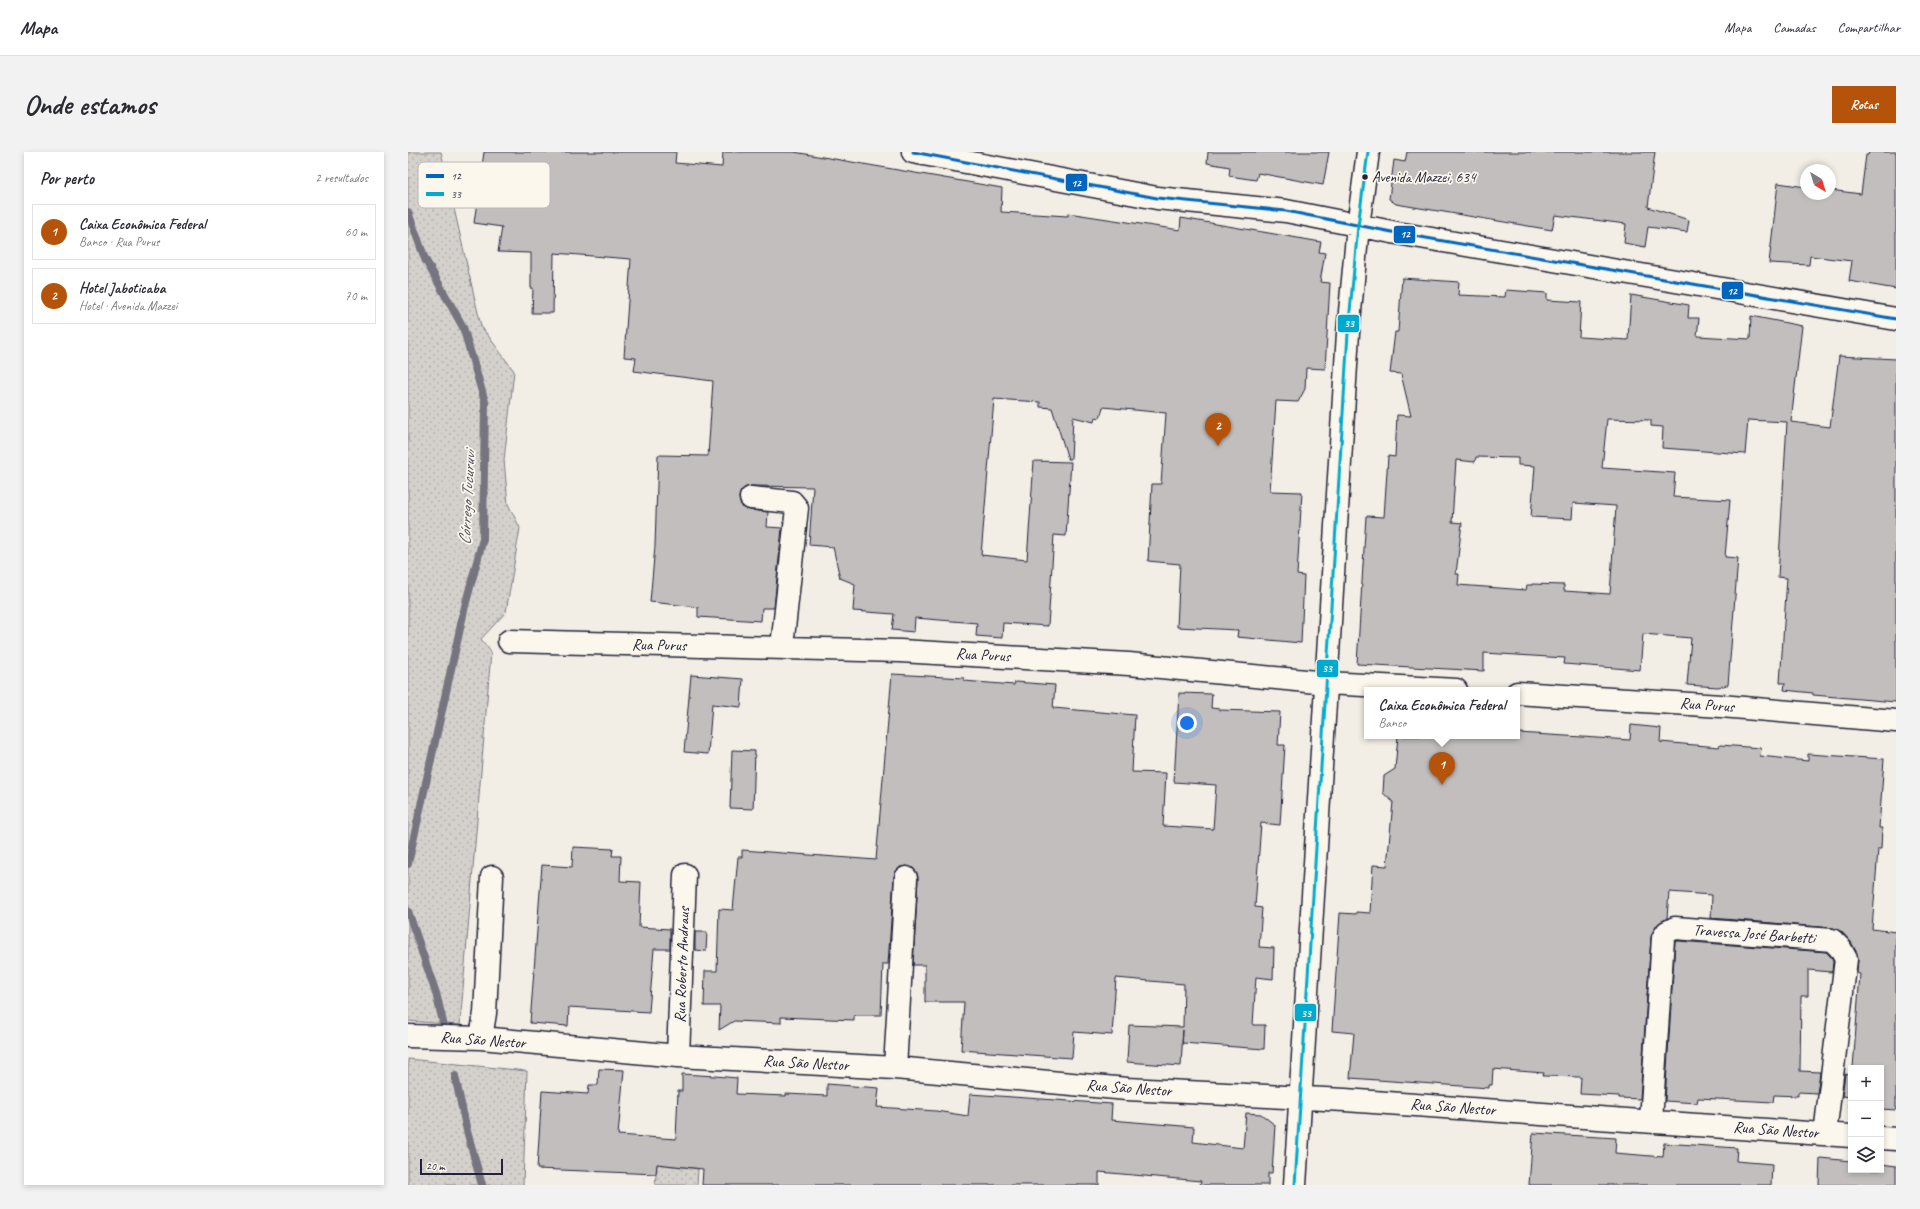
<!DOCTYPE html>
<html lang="pt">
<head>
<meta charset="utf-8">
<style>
  :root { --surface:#fff; --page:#f2f2f3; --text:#2b2b33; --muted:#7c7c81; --line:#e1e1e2; --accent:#b45309 }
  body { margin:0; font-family:Caveat,sans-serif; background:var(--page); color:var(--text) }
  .controls { position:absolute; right:12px; bottom:12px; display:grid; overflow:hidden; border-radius:0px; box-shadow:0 2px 6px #0003 }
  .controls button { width:36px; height:36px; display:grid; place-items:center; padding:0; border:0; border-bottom:1px solid var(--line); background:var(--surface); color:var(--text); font:20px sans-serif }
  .compass { position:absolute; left:1392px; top:12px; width:36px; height:36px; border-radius:50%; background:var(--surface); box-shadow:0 2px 6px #0003; rotate:142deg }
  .scale { position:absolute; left:12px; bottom:10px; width:83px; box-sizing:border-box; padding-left:4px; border:2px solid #22223b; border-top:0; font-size:11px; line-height:14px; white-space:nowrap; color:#22223b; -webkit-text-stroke:3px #fbf7ec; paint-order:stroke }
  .you { position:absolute; left:779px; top:571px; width:14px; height:14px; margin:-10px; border:3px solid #fff; border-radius:50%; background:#1a73e8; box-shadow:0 0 0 6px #1a73e833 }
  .badge { display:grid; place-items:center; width:26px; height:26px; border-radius:50%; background:var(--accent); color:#fff; font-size:13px; font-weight:700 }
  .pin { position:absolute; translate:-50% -33px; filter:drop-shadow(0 1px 2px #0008) }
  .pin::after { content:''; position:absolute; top:21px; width:14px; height:12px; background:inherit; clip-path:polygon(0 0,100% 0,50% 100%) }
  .popup { position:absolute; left:956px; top:535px; width:156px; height:52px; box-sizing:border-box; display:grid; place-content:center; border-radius:0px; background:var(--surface); filter:drop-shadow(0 1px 3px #0005); font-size:13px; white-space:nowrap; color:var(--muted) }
  .popup b { font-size:15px; color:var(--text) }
  .popup::after { content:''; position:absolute; left:50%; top:100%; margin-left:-8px; border:8px solid transparent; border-top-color:var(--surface) }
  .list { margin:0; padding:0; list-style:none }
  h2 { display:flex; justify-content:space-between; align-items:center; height:52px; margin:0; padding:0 16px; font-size:17px }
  h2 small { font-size:13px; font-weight:400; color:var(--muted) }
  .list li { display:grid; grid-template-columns:26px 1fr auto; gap:12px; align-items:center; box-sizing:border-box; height:56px; margin:0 8px 8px; padding:0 8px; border:1px solid var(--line); border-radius:0px }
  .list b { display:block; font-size:15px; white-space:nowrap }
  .list p { margin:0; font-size:13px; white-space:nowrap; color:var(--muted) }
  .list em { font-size:13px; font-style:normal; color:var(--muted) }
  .icon { flex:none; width:22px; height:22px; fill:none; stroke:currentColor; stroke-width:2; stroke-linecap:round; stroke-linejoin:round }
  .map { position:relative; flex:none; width:1488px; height:1033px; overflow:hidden; border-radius:0px }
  header { display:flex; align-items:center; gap:24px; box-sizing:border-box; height:56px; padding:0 20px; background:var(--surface); border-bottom:1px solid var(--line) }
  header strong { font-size:19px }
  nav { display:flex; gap:22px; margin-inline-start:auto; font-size:14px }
  .intro { display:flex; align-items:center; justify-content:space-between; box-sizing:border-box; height:96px; padding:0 24px }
  h1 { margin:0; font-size:28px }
  .button { padding:10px 18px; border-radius:0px; background:var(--accent); color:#fff; font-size:14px; font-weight:700 }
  main { display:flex; gap:24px; padding:0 24px }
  aside { flex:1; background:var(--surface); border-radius:0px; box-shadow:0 2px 6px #0003 }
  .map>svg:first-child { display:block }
  .green { fill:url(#green-dots); stroke:#7b7a84 }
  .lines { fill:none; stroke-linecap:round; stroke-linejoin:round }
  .stream { stroke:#76747f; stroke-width:8 }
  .building { fill:#c2bebe; stroke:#22223b; fill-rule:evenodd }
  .minor-casing { stroke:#22223b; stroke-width:25 }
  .minor { stroke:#fbf7ec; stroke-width:22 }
  .bus-1-casing { stroke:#fbf7ec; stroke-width:6 }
  .bus-2-casing { stroke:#fbf7ec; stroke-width:6 }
  .bus-1 { stroke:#0065bd; stroke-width:3 }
  .bus-2 { stroke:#00a9ce; stroke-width:3 }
  .bus-dot { fill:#22223b; stroke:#fbf7ec; stroke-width:1.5 }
  .labels { text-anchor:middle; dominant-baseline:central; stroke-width:3.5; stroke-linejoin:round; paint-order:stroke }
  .bus-label { font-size:15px; fill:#22223b; stroke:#fbf7ec; text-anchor:start }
  .street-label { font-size:16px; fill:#22223b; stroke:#fbf7ec }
  .water-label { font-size:17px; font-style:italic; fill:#535263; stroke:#fbf7ec }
  .key { fill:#fbf7ec; stroke:#bab7b7; stroke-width:1 }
  .key-label { font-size:11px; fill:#22223b }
  .line-badge { stroke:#fbf7ec; stroke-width:1.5 }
  .badge-label { font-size:11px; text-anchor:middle; font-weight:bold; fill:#fff }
</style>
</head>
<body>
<header>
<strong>Mapa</strong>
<nav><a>Mapa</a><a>Camadas</a><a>Compartilhar</a></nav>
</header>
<div class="intro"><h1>Onde estamos</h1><a class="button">Rotas</a></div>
<main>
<aside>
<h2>Por perto<small>2 resultados</small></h2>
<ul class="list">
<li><span class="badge">1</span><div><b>Caixa Econômica Federal</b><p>Banco · Rua Purus</p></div><em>60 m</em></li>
<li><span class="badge">2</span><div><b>Hotel Jaboticaba</b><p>Hotel · Avenida Mazzei</p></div><em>70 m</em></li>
</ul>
</aside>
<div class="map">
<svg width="1488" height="1033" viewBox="0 0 1488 1033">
  <defs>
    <pattern id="green-dots" width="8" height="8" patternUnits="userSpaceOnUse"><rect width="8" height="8" fill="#d4d1cc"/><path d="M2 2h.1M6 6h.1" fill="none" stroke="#b6b3b0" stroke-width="1.8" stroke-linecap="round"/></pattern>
  </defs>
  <rect width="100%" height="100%" fill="#f2eee5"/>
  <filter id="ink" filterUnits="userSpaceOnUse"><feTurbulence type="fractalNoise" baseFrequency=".025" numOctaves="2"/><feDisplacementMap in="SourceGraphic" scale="8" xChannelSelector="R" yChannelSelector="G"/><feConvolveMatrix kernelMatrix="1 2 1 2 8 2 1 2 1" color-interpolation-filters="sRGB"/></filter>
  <g filter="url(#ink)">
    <path class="green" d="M 0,0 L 33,0 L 73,174 L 106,219 L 96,308 L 100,352 L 112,376 L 98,460 L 73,487 L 83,500 L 52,873 L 0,869 Z
      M 0,907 L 119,919 L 115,1033 L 0,1033 Z
      M 249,1012 L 290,1017 L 289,1033 L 247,1033 Z"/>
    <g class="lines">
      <path class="stream" d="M 0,60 L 17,107 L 55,175 L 77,250 L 75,387 L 57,454 L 0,712
        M 0,759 L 28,841 L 35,870
        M 47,924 L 59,979 L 74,1033"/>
    </g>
    <path class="building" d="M 76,0 L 268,0 L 267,11 L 314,15 L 315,0 L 386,0 L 594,36 L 593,60 L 660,64 L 660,61 L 772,78 L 773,66 L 913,90 L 911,100 L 917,101 L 912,130 L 922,131 L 917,217 L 898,216 L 897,237 L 890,250 L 868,249 L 862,339 L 894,340 L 889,423 L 896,424 L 893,491 L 829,485 L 830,478 L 769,475 L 772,412 L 740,409 L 744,332 L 753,332 L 758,261 L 695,255 L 692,266 L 687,265 L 686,270 L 665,265 L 663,307 L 660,307 L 644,256 L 632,255 L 632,250 L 586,247 L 573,403 L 619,408 L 626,309 L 663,310 L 658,384 L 646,383 L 640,474 L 595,471 L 594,486 L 568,484 L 569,471 L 507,466 L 506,480 L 484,478 L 486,462 L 445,459 L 447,432 L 432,426 L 425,395 L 401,393 L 405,335 L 344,334 L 338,335 L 333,339 L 331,345 L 332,351 L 335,356 L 342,358 L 360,360 L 359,375 L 374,376 L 366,456 L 354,456 L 353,469 L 290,465 L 290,455 L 242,450 L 247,394 L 250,303 L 300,304 L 305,229 L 226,219 L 228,206 L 216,205 L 223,107 L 146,101 L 145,161 L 124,161 L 125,136 L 123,136 L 123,101 L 90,100 L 94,75 L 66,71 Z
      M 800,0 L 921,0 L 915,33 L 850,21 L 848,28 L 821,24 L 822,15 L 799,11 Z
      M 999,0 L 1247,0 L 1240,55 L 1281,68 L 1279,80 L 1240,75 L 1237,95 L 1216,91 L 1218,72 L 1147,63 L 1144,78 L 988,52 L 981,47 L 986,8 L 997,10 Z
      M 1461,0 L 1488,0 L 1488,137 L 1441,129 L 1444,109 L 1402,104 L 1401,113 L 1361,111 L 1370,31 L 1398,35 L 1398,42 L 1422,42 L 1422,38 L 1453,42 L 1458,3 L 1460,3 Z
      M 994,126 L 1051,130 L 1050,143 L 1097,145 L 1098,138 L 1139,141 L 1139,148 L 1173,150 L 1171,185 L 1220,188 L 1223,143 L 1281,153 L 1280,166 L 1291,166 L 1289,184 L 1342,187 L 1343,164 L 1394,174 L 1383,270 L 1422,275 L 1431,204 L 1488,207 L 1488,550 L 1405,543 L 1405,541 L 1376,538 L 1377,531 L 1372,531 L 1379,426 L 1370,425 L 1379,270 L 1340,268 L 1337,302 L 1254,296 L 1255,275 L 1243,274 L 1243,268 L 1199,267 L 1194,316 L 1267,321 L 1265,345 L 1322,348 L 1317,405 L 1330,406 L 1320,533 L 1310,535 L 1279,533 L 1283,486 L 1235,482 L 1232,518 L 1156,512 L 1157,506 L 1076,501 L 1076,519 L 949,512 L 958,364 L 976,365 L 980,304 L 987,305 L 989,263 L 1003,264 L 993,222 L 982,221 L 987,180 L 990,180 ZM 1068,305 L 1110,306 L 1110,313 L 1127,314 L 1123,365 L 1164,367 L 1165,351 L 1208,354 L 1202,442 L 1156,439 L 1156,433 L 1124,432 L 1124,433 L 1119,433 L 1118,438 L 1050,433 L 1051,422 L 1048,422 L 1054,371 L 1044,370 L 1048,308 L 1067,310 Z
      M 484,522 L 556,526 L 556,529 L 606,533 L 607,530 L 647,533 L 645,556 L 727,563 L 724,620 L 758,621 L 755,674 L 805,677 L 808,633 L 766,630 L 771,541 L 804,542 L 803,556 L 812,557 L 811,558 L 872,560 L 870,593 L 877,593 L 872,673 L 853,671 L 847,755 L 854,756 L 851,795 L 866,796 L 865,827 L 848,825 L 845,873 L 857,873 L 856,897 L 774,891 L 775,878 L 773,914 L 719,910 L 721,873 L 775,875 L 776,832 L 708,826 L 704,883 L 666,880 L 664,906 L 553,898 L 556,850 L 517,850 L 517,813 L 505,813 L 510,727 L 509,721 L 505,716 L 498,714 L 492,715 L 488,719 L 486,725 L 480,812 L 475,812 L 473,863 L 446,863 L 446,868 L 373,865 L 373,871 L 326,869 L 311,878 L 312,854 L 296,854 L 297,819 L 309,819 L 311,757 L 325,758 L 330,705 L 334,705 L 334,698 L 468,708 Z
      M 283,523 L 335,527 L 333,555 L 304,552 L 300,602 L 276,600 Z
      M 1223,573 L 1253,576 L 1252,590 L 1311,595 L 1312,593 L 1353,596 L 1352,604 L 1400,609 L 1400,602 L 1476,607 L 1471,676 L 1474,676 L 1473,697 L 1470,697 L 1464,777 L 1488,780 L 1488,958 L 1473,957 L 1473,916 L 1445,916 L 1452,822 L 1449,821 L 1450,808 L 1449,801 L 1443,790 L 1433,779 L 1425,776 L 1303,766 L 1304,743 L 1261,740 L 1259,766 L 1249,773 L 1243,785 L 1232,947 L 1211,946 L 1211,944 L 1172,942 L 1173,925 L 1135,924 L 1136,921 L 1085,917 L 1084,933 L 1081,933 L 1081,936 L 942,926 L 946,881 L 924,879 L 932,761 L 948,762 L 948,760 L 962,761 L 965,713 L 979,714 L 985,650 L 975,641 L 976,624 L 987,617 L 990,584 L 1110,584 L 1110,581 L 1222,588 Z
      M 324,598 L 347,599 L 345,657 L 322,656 Z
      M 165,695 L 205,697 L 204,704 L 213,704 L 212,729 L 233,730 L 231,775 L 262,777 L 262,797 L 246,797 L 241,860 L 161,855 L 160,874 L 122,871 L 134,713 L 164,715 Z
      M 287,780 L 299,780 L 298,799 L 287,798 Z
      M 1270,789 L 1418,800 L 1422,804 L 1425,809 L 1424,820 L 1400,818 L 1400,844 L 1393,844 L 1392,919 L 1412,920 L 1409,941 L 1390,940 L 1390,944 L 1366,943 L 1365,950 L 1290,946 L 1289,951 L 1257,949 L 1267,790 Z
      M 191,917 L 216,918 L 210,983 L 268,987 L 270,939 L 274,939 L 274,922 L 307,924 L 329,926 L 328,942 L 378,944 L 378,942 L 419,944 L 419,932 L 471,936 L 469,955 L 528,959 L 560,964 L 562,942 L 704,952 L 703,968 L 786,975 L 785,990 L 835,996 L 838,961 L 853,962 L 867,973 L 864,1021 L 860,1021 L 860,1033 L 792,1033 L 793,1029 L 691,1020 L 691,1033 L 294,1033 L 295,1017 L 249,1012 L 248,1022 L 129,1017 L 134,939 L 180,942 L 181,933 L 190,933 Z
      M 1437,922 L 1443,923 L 1443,955 L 1441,955 L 1442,945 L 1434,944 Z
      M 1125,981 L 1208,986 L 1207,1001 L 1255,1005 L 1256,991 L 1329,996 L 1328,1009 L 1364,1012 L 1363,1033 L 1121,1033 Z
      M 1412,1006 L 1443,1009 L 1443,1018 L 1473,1018 L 1473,1012 L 1488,1014 L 1488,1033 L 1411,1033 Z"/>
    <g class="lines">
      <defs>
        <path id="minor" d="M 505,0 L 749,46 L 878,59 L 989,81 L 1488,167
          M 343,346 L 384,350 L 389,356 L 374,495
          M 101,489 L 492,499 L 721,512 L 919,531 L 1048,538
          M 1109,541 L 1313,554 L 1488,569
          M 0,884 L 73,886 L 270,904 L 487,916 L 719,937 L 937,948 L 1443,984
          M 73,886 L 77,861 L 84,725
          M 270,904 L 277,723
          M 487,916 L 498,726
          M 1243,969 L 1255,786 L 1259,780 L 1267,776 L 1424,788 L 1432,796 L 1438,807 L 1417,982
          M 1473,986 L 1488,987
          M 887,1033 L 940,181 L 950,74 L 960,0"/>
      </defs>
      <use href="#minor" class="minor-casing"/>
      <use href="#minor" class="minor"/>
      <defs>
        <path id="bus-1" d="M 505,0 L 749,46 L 878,59 L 989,81 L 1488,167"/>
        <path id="bus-2" d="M 887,1033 L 940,181 L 950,74 L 960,0"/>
      </defs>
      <use href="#bus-1" class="bus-1-casing"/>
      <use href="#bus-2" class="bus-2-casing"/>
      <use href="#bus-1" class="bus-1"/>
      <use href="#bus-2" class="bus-2"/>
    </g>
  </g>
  <circle class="bus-dot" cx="957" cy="25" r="3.5"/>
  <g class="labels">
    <g class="bus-label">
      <text x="964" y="25">Avenida Mazzei, 634</text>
    </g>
    <g class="street-label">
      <text transform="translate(251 493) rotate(1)">Rua Purus</text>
      <text transform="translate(575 503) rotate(3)">Rua Purus</text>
      <text transform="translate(1299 553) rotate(4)">Rua Purus</text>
      <text transform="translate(1346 782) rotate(4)">Travessa José Barbetti</text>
      <text transform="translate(274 813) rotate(-88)">Rua Roberto Andraus</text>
      <text transform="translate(75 888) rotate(4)">Rua São Nestor</text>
      <text transform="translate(398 911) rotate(3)">Rua São Nestor</text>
      <text transform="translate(721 936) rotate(4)">Rua São Nestor</text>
      <text transform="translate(1045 955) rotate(4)">Rua São Nestor</text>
      <text transform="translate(1368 978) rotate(4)">Rua São Nestor</text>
    </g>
    <g class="water-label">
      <text transform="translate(59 346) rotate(-87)">Córrego Tucuruvi</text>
    </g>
  </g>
  <rect x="10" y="10" width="132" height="46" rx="6" class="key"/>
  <rect x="18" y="22" width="18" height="4" fill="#0065bd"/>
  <rect x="18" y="40" width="18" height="4" fill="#00a9ce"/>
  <g class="key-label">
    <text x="43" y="28">12</text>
    <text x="43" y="46">33</text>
  </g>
  <g class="line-badge">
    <rect x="657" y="21" width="23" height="19" rx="4" fill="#0065bd"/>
    <rect x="985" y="73" width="23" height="19" rx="4" fill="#0065bd"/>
    <rect x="1313" y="129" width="23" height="19" rx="4" fill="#0065bd"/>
    <rect x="929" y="162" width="23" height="19" rx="4" fill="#00a9ce"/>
    <rect x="908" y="507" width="23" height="19" rx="4" fill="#00a9ce"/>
    <rect x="886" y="851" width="23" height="19" rx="4" fill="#00a9ce"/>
  </g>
  <g class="badge-label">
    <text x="668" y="35">12</text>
    <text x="997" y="86">12</text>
    <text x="1324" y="143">12</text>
    <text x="941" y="175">33</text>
    <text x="919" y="520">33</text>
    <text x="898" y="865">33</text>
  </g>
</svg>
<div class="controls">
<button>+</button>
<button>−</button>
<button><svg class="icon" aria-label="layers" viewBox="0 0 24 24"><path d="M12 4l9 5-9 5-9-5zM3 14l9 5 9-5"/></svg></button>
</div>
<svg class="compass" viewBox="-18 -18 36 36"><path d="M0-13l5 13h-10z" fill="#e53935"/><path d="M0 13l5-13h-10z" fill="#7c7c81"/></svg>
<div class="scale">20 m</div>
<div class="you"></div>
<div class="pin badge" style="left:1034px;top:633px">1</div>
<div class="popup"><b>Caixa Econômica Federal</b>Banco</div>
<div class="pin badge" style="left:810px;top:294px">2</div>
</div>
</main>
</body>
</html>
